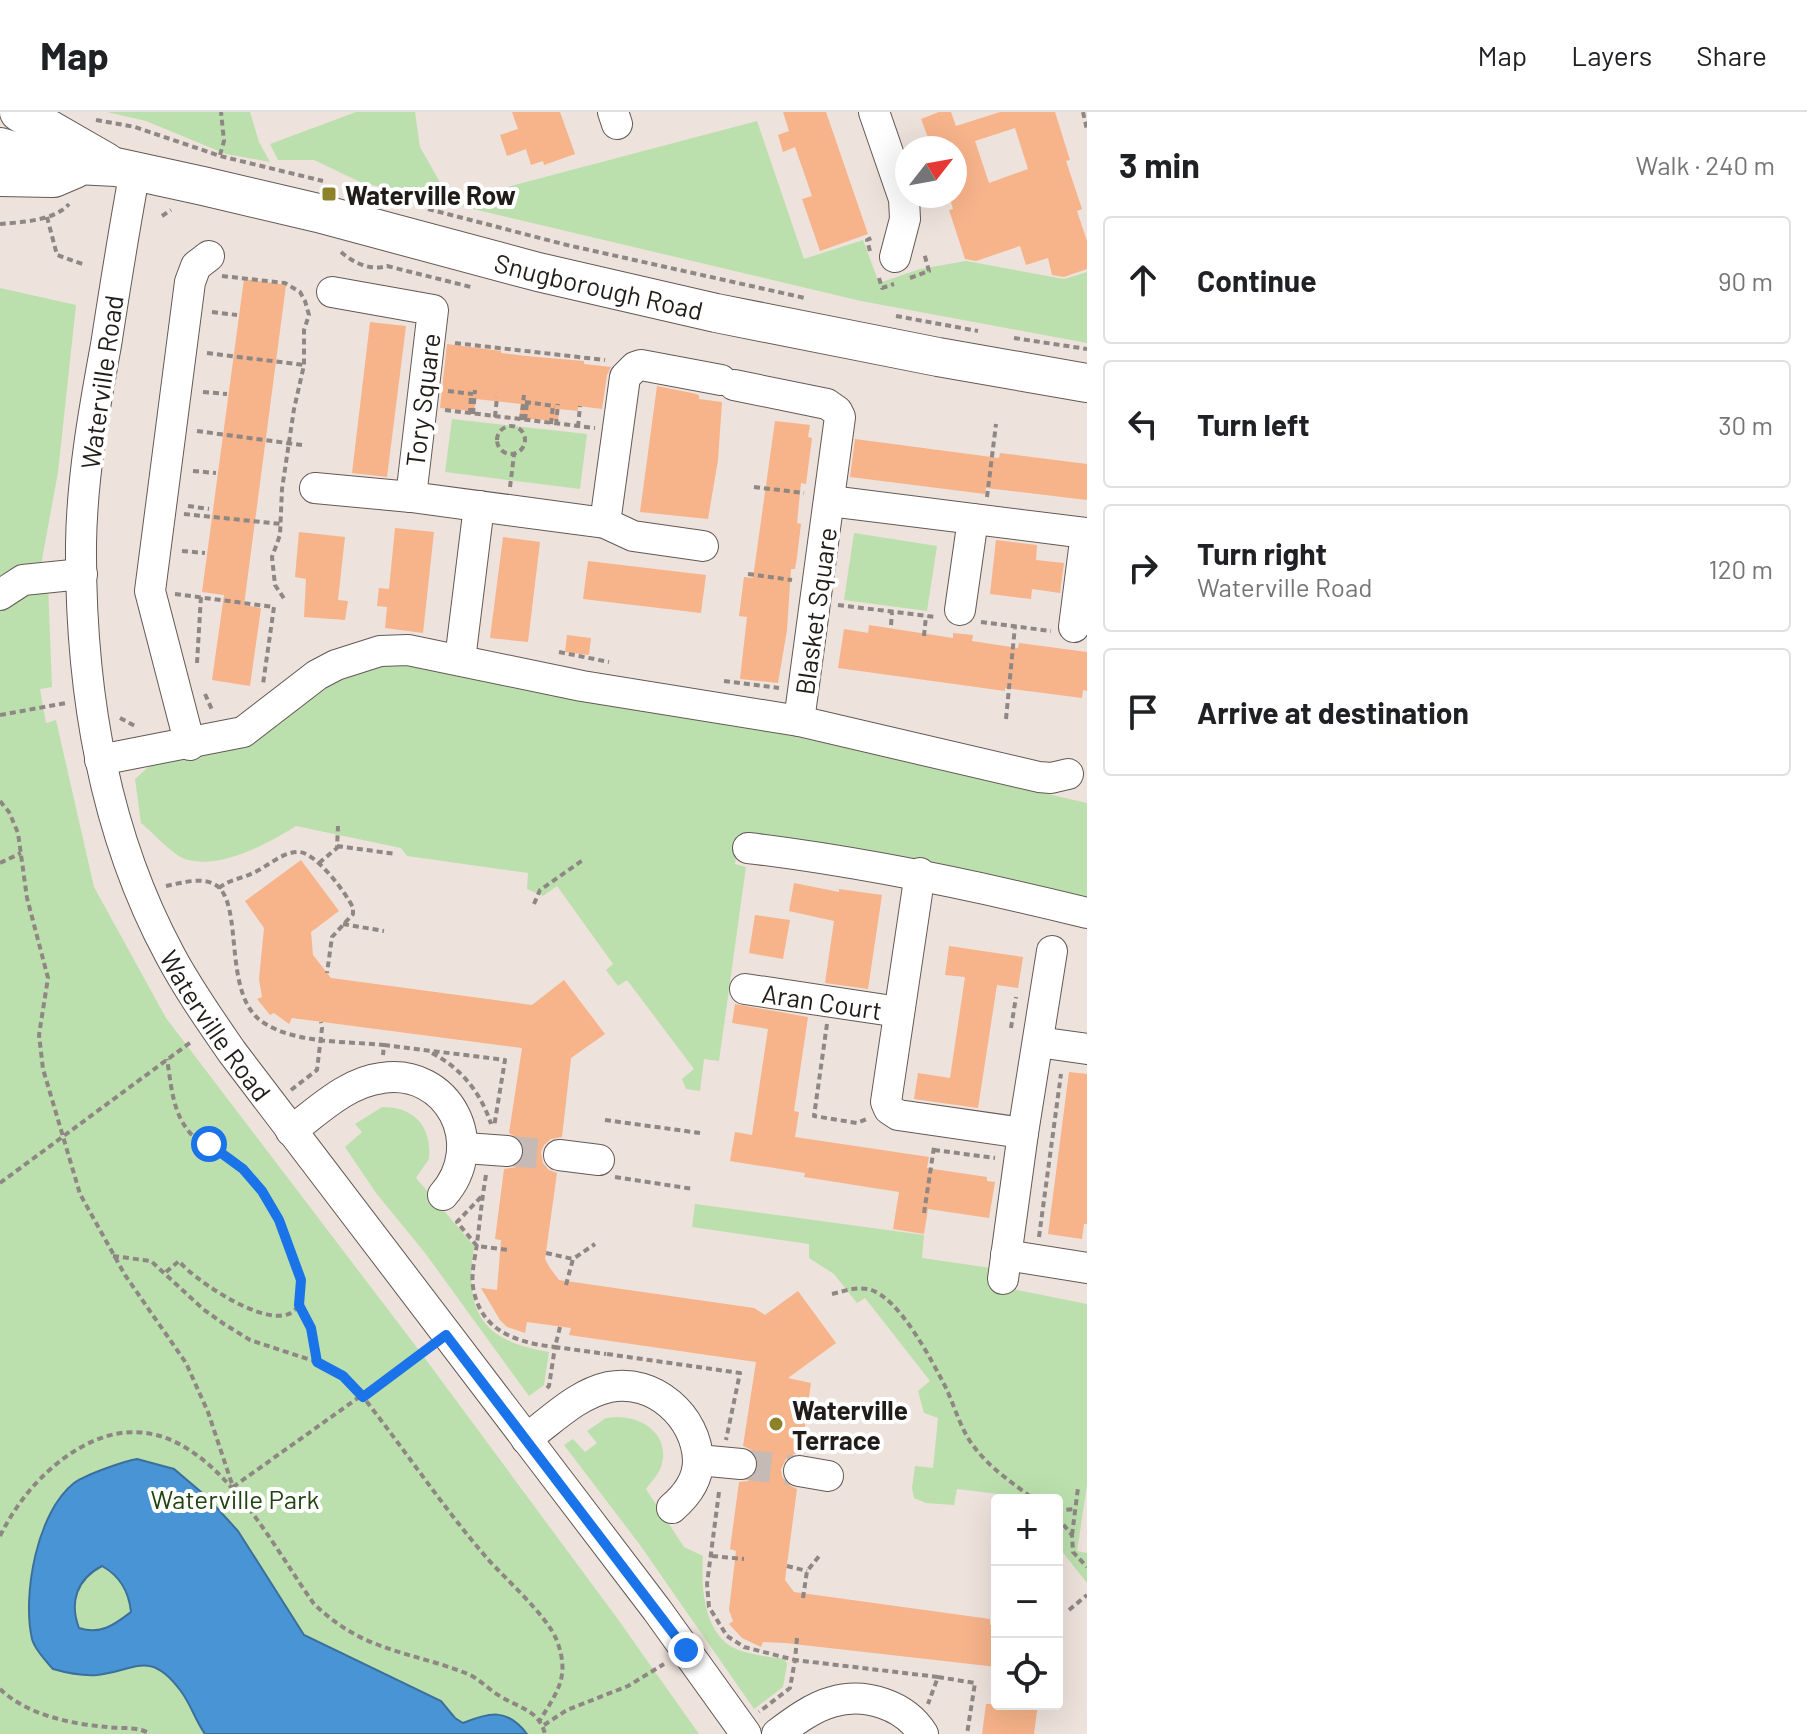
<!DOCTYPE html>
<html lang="en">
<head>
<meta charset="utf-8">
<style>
  :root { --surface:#fff; --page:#f6f6f6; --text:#202124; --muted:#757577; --line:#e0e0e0 }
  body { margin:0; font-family:Barlow,sans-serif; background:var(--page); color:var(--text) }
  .controls { position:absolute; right:24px; bottom:24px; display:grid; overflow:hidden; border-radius:8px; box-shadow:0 8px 32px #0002 }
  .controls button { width:72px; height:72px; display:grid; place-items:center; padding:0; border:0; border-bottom:2px solid var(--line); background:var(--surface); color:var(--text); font:40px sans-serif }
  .compass { position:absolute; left:895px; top:24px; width:72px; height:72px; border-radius:50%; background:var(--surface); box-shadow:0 8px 32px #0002; rotate:59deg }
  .stop { position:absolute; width:24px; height:24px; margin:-18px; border:6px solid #1a73e8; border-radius:50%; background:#fff }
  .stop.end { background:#1a73e8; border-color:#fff; box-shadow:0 2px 8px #0008 }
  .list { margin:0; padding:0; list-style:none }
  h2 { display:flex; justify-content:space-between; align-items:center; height:104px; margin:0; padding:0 32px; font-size:34px }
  h2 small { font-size:26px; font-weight:400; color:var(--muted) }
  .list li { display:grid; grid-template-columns:52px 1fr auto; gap:24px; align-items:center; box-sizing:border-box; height:128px; margin:0 16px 16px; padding:0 16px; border:2px solid var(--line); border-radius:8px }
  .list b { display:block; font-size:30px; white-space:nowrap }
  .list p { margin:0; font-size:26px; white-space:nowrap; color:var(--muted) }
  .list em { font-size:26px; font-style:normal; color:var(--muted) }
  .icon { flex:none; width:44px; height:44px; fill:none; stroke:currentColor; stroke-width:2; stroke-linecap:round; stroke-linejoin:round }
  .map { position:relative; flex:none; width:1087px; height:1622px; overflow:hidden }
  header { display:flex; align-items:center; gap:48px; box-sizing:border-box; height:112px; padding:0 40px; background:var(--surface); border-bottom:2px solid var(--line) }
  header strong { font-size:38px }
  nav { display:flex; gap:44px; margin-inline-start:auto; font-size:28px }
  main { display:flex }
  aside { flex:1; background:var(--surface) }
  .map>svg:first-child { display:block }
  .green { fill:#bbe0ad }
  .water { fill:#4894d4; stroke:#3c709c; stroke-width:2; fill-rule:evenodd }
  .building { fill:#f7b38a; fill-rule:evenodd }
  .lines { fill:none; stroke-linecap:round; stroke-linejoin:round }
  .minor-tunnel { stroke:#c5bab5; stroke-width:30; stroke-dasharray:30 15; stroke-linecap:butt }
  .minor-casing { stroke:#635954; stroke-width:32 }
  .major-casing { stroke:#635954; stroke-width:40 }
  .highway-casing { stroke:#635954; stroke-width:46 }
  .path { stroke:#8f8783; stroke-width:4; stroke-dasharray:6 4; stroke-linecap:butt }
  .minor { stroke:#fff; stroke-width:30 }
  .major { stroke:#fff; stroke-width:38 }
  .highway { stroke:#fff; stroke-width:44 }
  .route { stroke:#1a73e8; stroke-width:10 }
  .poi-dot { fill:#8d8129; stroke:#fff; stroke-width:3 }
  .labels { text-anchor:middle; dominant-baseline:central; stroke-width:8; stroke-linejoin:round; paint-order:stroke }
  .poi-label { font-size:26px; font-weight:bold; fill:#201c1a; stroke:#fff; text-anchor:start }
  .street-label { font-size:26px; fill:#201c1a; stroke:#fff }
  .park-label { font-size:26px; fill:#21440f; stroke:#fff }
</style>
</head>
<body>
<header>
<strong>Map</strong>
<nav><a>Map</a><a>Layers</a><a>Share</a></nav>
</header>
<main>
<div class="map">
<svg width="1087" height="1622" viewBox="0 0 1087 1622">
  <rect width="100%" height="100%" fill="#eee2dc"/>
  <path class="green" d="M 107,0 L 250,0 L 259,30 L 270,50 L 226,42 L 146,9 Z
    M 356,0 L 415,0 L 420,35 L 441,72 L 473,84 L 757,9 L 804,147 L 863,128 L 879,171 L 920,157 L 966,149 L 1064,167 L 1087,160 L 1087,231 L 861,189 L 360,70 L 314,48 L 278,48 L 270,32 Z
    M 0,176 L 76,193 L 58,360 L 39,464 L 48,471 L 52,575 L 40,577 L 46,611 L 56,608 L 94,775 L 166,906 L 418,1237 L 617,1506 L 699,1622 L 0,1622 Z
    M 452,307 L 587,322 L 580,377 L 445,360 Z
    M 854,421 L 937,434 L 927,499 L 844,488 Z
    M 397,545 L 574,578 L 802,626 L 1087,691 L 1087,793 L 738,728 L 735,752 L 746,755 L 719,949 L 704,947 L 700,979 L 686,977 L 682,967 L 694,957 L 627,868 L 618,874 L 606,858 L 613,852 L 557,774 L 543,784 L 527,777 L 528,761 L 407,744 L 401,736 L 296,714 C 268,732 219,758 185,747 C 173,743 152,720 141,711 L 135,667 L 154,650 L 169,646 L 205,643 L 253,629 L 332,564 Z
    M 382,995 C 415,995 432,1015 429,1047 L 416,1066 L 474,1134 C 464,1199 481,1229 549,1240 L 544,1273 L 529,1284 L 425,1141 L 376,1081 L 345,1035 L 362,1020 L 355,1012 Z
    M 695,1092 L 924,1123 L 922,1146 L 991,1156 L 988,1172 L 1087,1192 L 1087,1373 L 1077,1439 L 1087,1441 L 1087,1471 L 1057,1433 L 1057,1388 L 1006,1388 L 1006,1383 L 957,1377 L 954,1393 L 926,1391 L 914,1386 L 912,1376 L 915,1354 L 933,1356 L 938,1306 L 924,1301 L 918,1279 L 930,1269 L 865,1186 L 857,1191 L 834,1162 L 809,1146 L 809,1132 L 692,1115 Z
    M 617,1305 C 644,1305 671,1324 661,1355 C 658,1363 651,1370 646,1377 L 684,1435 L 703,1444 C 701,1472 703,1515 729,1533 C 744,1543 767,1544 785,1547 L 787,1552 L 783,1575 L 754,1597 L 640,1433 L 564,1333 L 573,1327 L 585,1340 L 597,1331 L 587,1319 L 606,1306 Z"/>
  <path class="water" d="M 137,1347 L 174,1357 L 207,1385 L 238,1419 L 304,1523 L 441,1589 L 455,1606 L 463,1611 C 490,1600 507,1596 527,1622 L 205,1622 C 195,1608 191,1592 180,1578 C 149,1537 135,1559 97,1563 C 82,1564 67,1561 53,1557 C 46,1549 35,1538 32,1527 C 22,1483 37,1400 74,1371 C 85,1363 124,1349 137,1347 ZM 102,1454 C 120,1464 129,1480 131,1500 C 114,1513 101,1523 79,1516 C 69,1490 77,1467 102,1454 Z"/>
  <path class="building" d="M 512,0 L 560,0 L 575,42 L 544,53 L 543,49 L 531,53 L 526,37 L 507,44 L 500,23 L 518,17 Z
    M 783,0 L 826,0 L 868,122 L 820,139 L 802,87 L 812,84 L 795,35 L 783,40 L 778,23 L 789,19 Z
    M 939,0 L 951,0 L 956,14 L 1000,0 L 1055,0 L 1070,48 L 1066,49 L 1082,97 L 1077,99 L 1087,129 L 1087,157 L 1064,165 L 1052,163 L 1048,146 L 1026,153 L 1020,134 L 976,149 L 965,147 L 949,98 L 953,97 L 949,84 L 955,84 L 955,36 L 932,36 L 921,7 ZM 1015,16 L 1028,57 L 989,71 L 975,29 Z
    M 244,167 L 286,173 L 244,493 L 261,496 L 250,574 L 212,568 L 224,483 L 202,480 Z
    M 370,210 L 406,214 L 387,365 L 352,361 Z
    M 447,232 L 501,239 L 501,241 L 526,244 L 584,249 L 584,252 L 611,255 L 607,263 L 602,297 L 578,294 L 578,299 L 559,297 L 558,309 L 519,306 L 521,292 L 476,287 L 474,299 L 440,296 Z
    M 657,274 L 692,281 L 699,283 L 699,287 L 722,290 L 718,348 L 708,407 L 640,400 Z
    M 775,309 L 810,313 L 808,325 L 812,326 L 806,372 L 801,371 L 797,411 L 801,412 L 797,445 L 795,457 L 791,457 L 787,518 L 778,571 L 740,567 L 747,505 L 739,504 L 744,465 L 753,466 Z
    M 855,327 L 999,346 L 1000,341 L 1087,352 L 1087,388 L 986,376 L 985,382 L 850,365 Z
    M 395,416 L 434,420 L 423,521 L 385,516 L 387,495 L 377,494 L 379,476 L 389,477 Z
    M 299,420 L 345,425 L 338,488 L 348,489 L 345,508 L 304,505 L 306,467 L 295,465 Z
    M 503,425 L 540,430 L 528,530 L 490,526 Z
    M 996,428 L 1037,433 L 1036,448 L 1064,451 L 1060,481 L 1032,477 L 1031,487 L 990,482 Z
    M 588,449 L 706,463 L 701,501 L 583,487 Z
    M 869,513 L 953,526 L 953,521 L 973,523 L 972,529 L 1018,536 L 1019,531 L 1087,540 L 1087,579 L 1083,578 L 1082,586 L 1005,576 L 1005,579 L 838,556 L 844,517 L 868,521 Z
    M 567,523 L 591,526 L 589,543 L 565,540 Z
    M 301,748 L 339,799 L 311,820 L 313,843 L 331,866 L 532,893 L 564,868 L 605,922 L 571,946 L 562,1025 L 551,1027 L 544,1033 L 541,1040 L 543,1051 L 549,1058 L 557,1061 L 545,1147 L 550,1156 L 559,1168 L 754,1196 L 765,1203 L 798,1179 L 836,1231 L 788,1266 L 811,1271 L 801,1341 L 794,1342 L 786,1347 L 781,1357 L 782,1364 L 787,1372 L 797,1377 L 785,1468 L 794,1480 L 990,1507 L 990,1513 L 997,1513 L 997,1555 L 785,1531 L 763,1530 L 761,1535 L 742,1526 L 729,1512 L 733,1509 L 729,1498 L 736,1439 L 730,1437 L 739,1370 L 748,1369 L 755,1363 L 759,1353 L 757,1344 L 752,1338 L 743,1334 L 756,1250 L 569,1223 L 571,1216 L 527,1210 L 525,1221 L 507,1215 L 500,1208 L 481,1176 L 497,1178 L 501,1128 L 495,1127 L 504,1057 L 516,1055 L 522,1048 L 525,1041 L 523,1030 L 509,1021 L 522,936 L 292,906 L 289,912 L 274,901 L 270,903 L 257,887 L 262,885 L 259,867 L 264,816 L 245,789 Z
    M 794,771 L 839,780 L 839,777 L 882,783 L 868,877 L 825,871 L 834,809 L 789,799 Z
    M 755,803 L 790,808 L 783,847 L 749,841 Z
    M 949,834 L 1023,845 L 1018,876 L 997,873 L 978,996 L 914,987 L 918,961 L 950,966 L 965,865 L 945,863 Z
    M 735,892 L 808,905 L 794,999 L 799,1000 L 795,1025 L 929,1045 L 927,1056 L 987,1065 L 987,1069 L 995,1070 L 989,1106 L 928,1097 L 924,1122 L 893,1117 L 899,1080 L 804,1065 L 805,1061 L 730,1049 L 735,1020 L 752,1023 L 768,917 L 732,911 Z
    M 1069,960 L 1087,962 L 1087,1112 L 1084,1112 L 1082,1127 L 1048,1122 Z
    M 986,1592 L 1038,1592 L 1034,1622 L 982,1622 Z"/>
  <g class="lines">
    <path class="minor-tunnel" d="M 507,1039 L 559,1043
      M 741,1352 L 799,1359"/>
    <defs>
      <g id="minor">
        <path d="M 613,0 L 617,12"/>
        <path d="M 874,0 L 904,87 L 905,107 L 895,145"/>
        <path id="s1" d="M 135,59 C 124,117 115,175 106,233 C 94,298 82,365 81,432 C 80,573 102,717 170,843 C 188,877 210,908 232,940 L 657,1498 L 746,1622"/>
        <path d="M 332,180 L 433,198 L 411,385"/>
        <path d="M 734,273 L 827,292 L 837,299 L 840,305 L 799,609"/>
        <path d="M 315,376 L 411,385 L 605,411 L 633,424 L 703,434"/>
        <path d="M 830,389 L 1086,421 L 1074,515"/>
        <path d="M 605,411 L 625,265 L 635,255 L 641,253 L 721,268"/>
        <path d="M 0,483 L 23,468 L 82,462"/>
        <path d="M 960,498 L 973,407"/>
        <path d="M 460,548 L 479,394"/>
        <path d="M 190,633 L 150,479 L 190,170 L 196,154 L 209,144"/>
        <path d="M 100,648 L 243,620 L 317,563 L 336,553 L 380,539 L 408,538 L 582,574 L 799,609 L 1039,665 L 1051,666 L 1068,662"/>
        <path d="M 748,736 C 864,750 974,773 1087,801"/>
        <path d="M 920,761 L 886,990 L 889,997 L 898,1003 L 1023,1021"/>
        <path id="s2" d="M 745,877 L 899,900"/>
        <path d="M 1038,930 L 1087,937"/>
        <path d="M 291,1019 C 318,999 347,970 382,966 C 448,956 488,1032 443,1083"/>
        <path d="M 465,1036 L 507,1039"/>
        <path d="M 559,1043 L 599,1048"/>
        <path d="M 1006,1143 L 1087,1156"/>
        <path d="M 1003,1167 L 1023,1021 L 1052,839"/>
        <path d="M 526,1327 C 552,1308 577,1282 609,1275 C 653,1266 697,1304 698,1349 C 698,1368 686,1384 672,1396"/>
        <path d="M 698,1348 L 741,1352"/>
        <path d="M 799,1359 L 828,1364"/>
        <path d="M 777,1622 C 793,1610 813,1595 832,1590 C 865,1580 905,1593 923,1622"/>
      </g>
      <g id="major">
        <path d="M 19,0 L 106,50"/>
        <path id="s3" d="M 0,35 L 57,52 L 116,55 L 203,74 L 318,101 L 538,160 L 716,201 L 938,245 L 1087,271"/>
      </g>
      <path id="highway" d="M 0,62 L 53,63 L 74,54"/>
    </defs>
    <use href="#minor" class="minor-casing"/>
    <use href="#major" class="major-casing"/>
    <use href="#highway" class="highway-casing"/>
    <path class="path" d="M 1083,0 L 1087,18
      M 96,8 L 135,15 L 220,44 L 323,69
      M 220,43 L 224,29 L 221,0
      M 428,97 L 567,133 L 805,186
      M 162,104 L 171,98
      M 47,105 L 57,143 L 85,153
      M 0,112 C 22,110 54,109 69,92
      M 870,139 L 867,128 L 874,125
      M 341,140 C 354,151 370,159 387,154 L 471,175
      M 222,164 L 285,171 L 300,180 L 305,189 L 309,203 L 304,218 L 304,253 L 294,297 L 282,377 L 280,423 L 272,445 L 275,473 L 285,488
      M 879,166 L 882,176 L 894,172
      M 910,166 L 929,159 L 924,141
      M 212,200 L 237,203
      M 896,204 L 978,219
      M 1014,226 L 1087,237
      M 455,231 L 605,248
      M 207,241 L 304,253
      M 448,279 L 473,282
      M 203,280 L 227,282
      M 525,290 L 555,294
      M 445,298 L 595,316
      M 470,302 L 471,282
      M 473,302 L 475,278
      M 495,305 L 497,285
      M 521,308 L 524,283
      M 525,308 L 527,291
      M 551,312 L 553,293
      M 556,313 L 558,292
      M497 328a14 14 0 1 1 28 0a14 14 0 1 1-28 0Z
      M 578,315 L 580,294
      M 197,319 L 302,333
      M 193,359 L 216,361
      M 510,375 L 514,343
      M 754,375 L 804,381
      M 987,385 L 996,312
      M 188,394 L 209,397
      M 184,402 L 281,412
      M 182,439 L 205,441
      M 748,462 L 792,468
      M 175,482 L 274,495 L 263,572
      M 838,493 L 936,505
      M 981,510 L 1051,519
      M 891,513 L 892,500
      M 924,524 L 926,504
      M 559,540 L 609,550
      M 197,551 L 201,484
      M 724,569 L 779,576
      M 205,582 L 213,600
      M 0,603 L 66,591
      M 120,606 L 137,615
      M 1006,607 L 1015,514
      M 0,689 L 9,700 L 18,721 L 27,786 L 48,866 L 39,923 L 43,957 L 80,1082 L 125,1163 L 186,1251 L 208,1300 L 233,1375
      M 337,734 L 396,742
      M 0,751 L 21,741
      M 319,751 L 337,736 L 338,714
      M 166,774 C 181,771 200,765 214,772 C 246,788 220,884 264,911 C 297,932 346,929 384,933 L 383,943
      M 219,776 C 230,767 241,767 253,761 C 267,755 282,740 298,740 C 315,739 347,782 353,796 L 353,802 L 332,825 L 327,861
      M 534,792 L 540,778 L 583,748
      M 343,812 L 384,819
      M 827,912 L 814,1004 L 857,1011 L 867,1007
      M 1011,916 L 1016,885
      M 384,933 L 505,948 L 494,1015
      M 432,941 C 461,956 481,981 491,1012
      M 291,978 L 317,958 L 322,916 L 321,910
      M 605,1008 L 700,1021
      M 934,1038 L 995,1046
      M 486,1063 C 482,1086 480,1108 477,1131 C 475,1147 470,1164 474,1180 C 483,1221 520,1231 555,1235 L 549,1274 L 546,1277
      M 615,1065 L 693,1077
      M 0,1071 L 191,930
      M 481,1085 L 457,1110 L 477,1134 L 509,1138
      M 924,1101 L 934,1035
      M 1039,1125 L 1061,962
      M 546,1141 L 573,1147
      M 113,1144 L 151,1149 L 203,1197 L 224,1212 L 250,1228 L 317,1250 L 331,1257 L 343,1264 L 363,1285 C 405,1338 442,1394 486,1445 C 506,1468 547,1503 557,1529 C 570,1564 558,1579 540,1608
      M 166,1160 L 179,1149 C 195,1170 299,1240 301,1180 C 302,1138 261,1069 228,1043 C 215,1034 195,1030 187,1017 C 172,997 171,971 167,947
      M 566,1173 L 573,1147 L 595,1132
      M 832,1182 C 845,1179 854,1175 868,1177 C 899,1184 932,1249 946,1276 C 955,1295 961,1319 975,1336 C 991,1357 1014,1372 1035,1388
      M 299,1193 L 311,1216 L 317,1250
      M 560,1215 L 555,1235 L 606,1242
      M 607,1242 L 740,1261 L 726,1328
      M 233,1375 L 428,1236
      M 719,1380 L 707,1472 L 709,1495 L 727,1524 L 744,1535 L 795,1548 L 790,1576 L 759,1600
      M 1057,1401 L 1064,1398 L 1075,1397
      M 1057,1405 L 1072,1423 L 1073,1440 L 1087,1455
      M 1072,1423 L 1078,1376
      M 0,1424 C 19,1386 48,1352 87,1332 C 195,1278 264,1422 314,1492 C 332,1509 352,1523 376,1532 C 406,1544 440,1550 470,1563 C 482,1569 489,1578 500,1584 C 519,1596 539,1598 545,1622
      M 712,1444 L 744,1447
      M 787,1454 L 807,1459
      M 803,1486 L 807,1459 L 820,1443
      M 1069,1498 L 1087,1483
      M 797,1526 L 795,1548 L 938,1565 L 928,1592
      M 938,1565 L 975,1571 L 967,1622
      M 0,1577 C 27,1603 71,1612 107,1615 C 122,1617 138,1614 150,1622
      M 544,1613 L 567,1598 L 628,1574 L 664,1552"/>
    <use href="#minor" class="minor"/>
    <use href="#major" class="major"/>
    <use href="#highway" class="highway"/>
  </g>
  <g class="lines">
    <path class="route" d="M 209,1032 L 243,1057 L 262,1079 L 279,1108 L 301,1168 L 299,1193 L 311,1216 L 317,1250 L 343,1264 L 363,1285 L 446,1223 L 686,1538"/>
  </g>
  <g class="poi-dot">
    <rect x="321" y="74" width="16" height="16" rx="4"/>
    <circle cx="776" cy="1312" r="8"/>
  </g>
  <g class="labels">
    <g class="poi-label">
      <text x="345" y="82">Waterville Row</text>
      <text x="792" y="1297">Waterville<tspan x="792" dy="30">Terrace</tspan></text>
    </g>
    <g class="street-label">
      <text stroke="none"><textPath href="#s3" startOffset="616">Snugborough Road</textPath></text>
      <text transform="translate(101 270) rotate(-82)">Waterville Road</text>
      <text transform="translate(422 288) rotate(-83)">Tory Square</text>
      <text transform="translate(815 499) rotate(-82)">Blasket Square</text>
      <text stroke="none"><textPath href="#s2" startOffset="78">Aran Court</textPath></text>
      <text stroke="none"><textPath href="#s1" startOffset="886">Waterville Road</textPath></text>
    </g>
    <g class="park-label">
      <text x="235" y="1386">Waterville Park</text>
    </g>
  </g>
</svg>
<div class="controls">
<button>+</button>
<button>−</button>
<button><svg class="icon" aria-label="locate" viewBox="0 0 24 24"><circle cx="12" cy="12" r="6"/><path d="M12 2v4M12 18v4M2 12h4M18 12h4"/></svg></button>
</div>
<svg class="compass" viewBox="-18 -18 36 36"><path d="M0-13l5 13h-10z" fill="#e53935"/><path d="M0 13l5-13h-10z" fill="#757577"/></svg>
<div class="stop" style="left:209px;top:1032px"></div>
<div class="stop end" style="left:686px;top:1538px"></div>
</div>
<aside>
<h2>3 min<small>Walk · 240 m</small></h2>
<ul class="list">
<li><svg class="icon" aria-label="ahead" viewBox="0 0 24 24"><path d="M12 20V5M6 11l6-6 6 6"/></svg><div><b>Continue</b></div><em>90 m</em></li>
<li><svg class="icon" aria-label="left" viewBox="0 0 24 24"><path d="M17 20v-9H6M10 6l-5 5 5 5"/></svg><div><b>Turn left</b></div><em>30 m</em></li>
<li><svg class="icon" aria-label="right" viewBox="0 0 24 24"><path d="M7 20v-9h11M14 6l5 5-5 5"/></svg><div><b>Turn right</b><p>Waterville Road</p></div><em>120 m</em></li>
<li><svg class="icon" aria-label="arrive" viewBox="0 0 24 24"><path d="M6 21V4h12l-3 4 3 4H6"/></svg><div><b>Arrive at destination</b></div></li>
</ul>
</aside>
</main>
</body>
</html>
